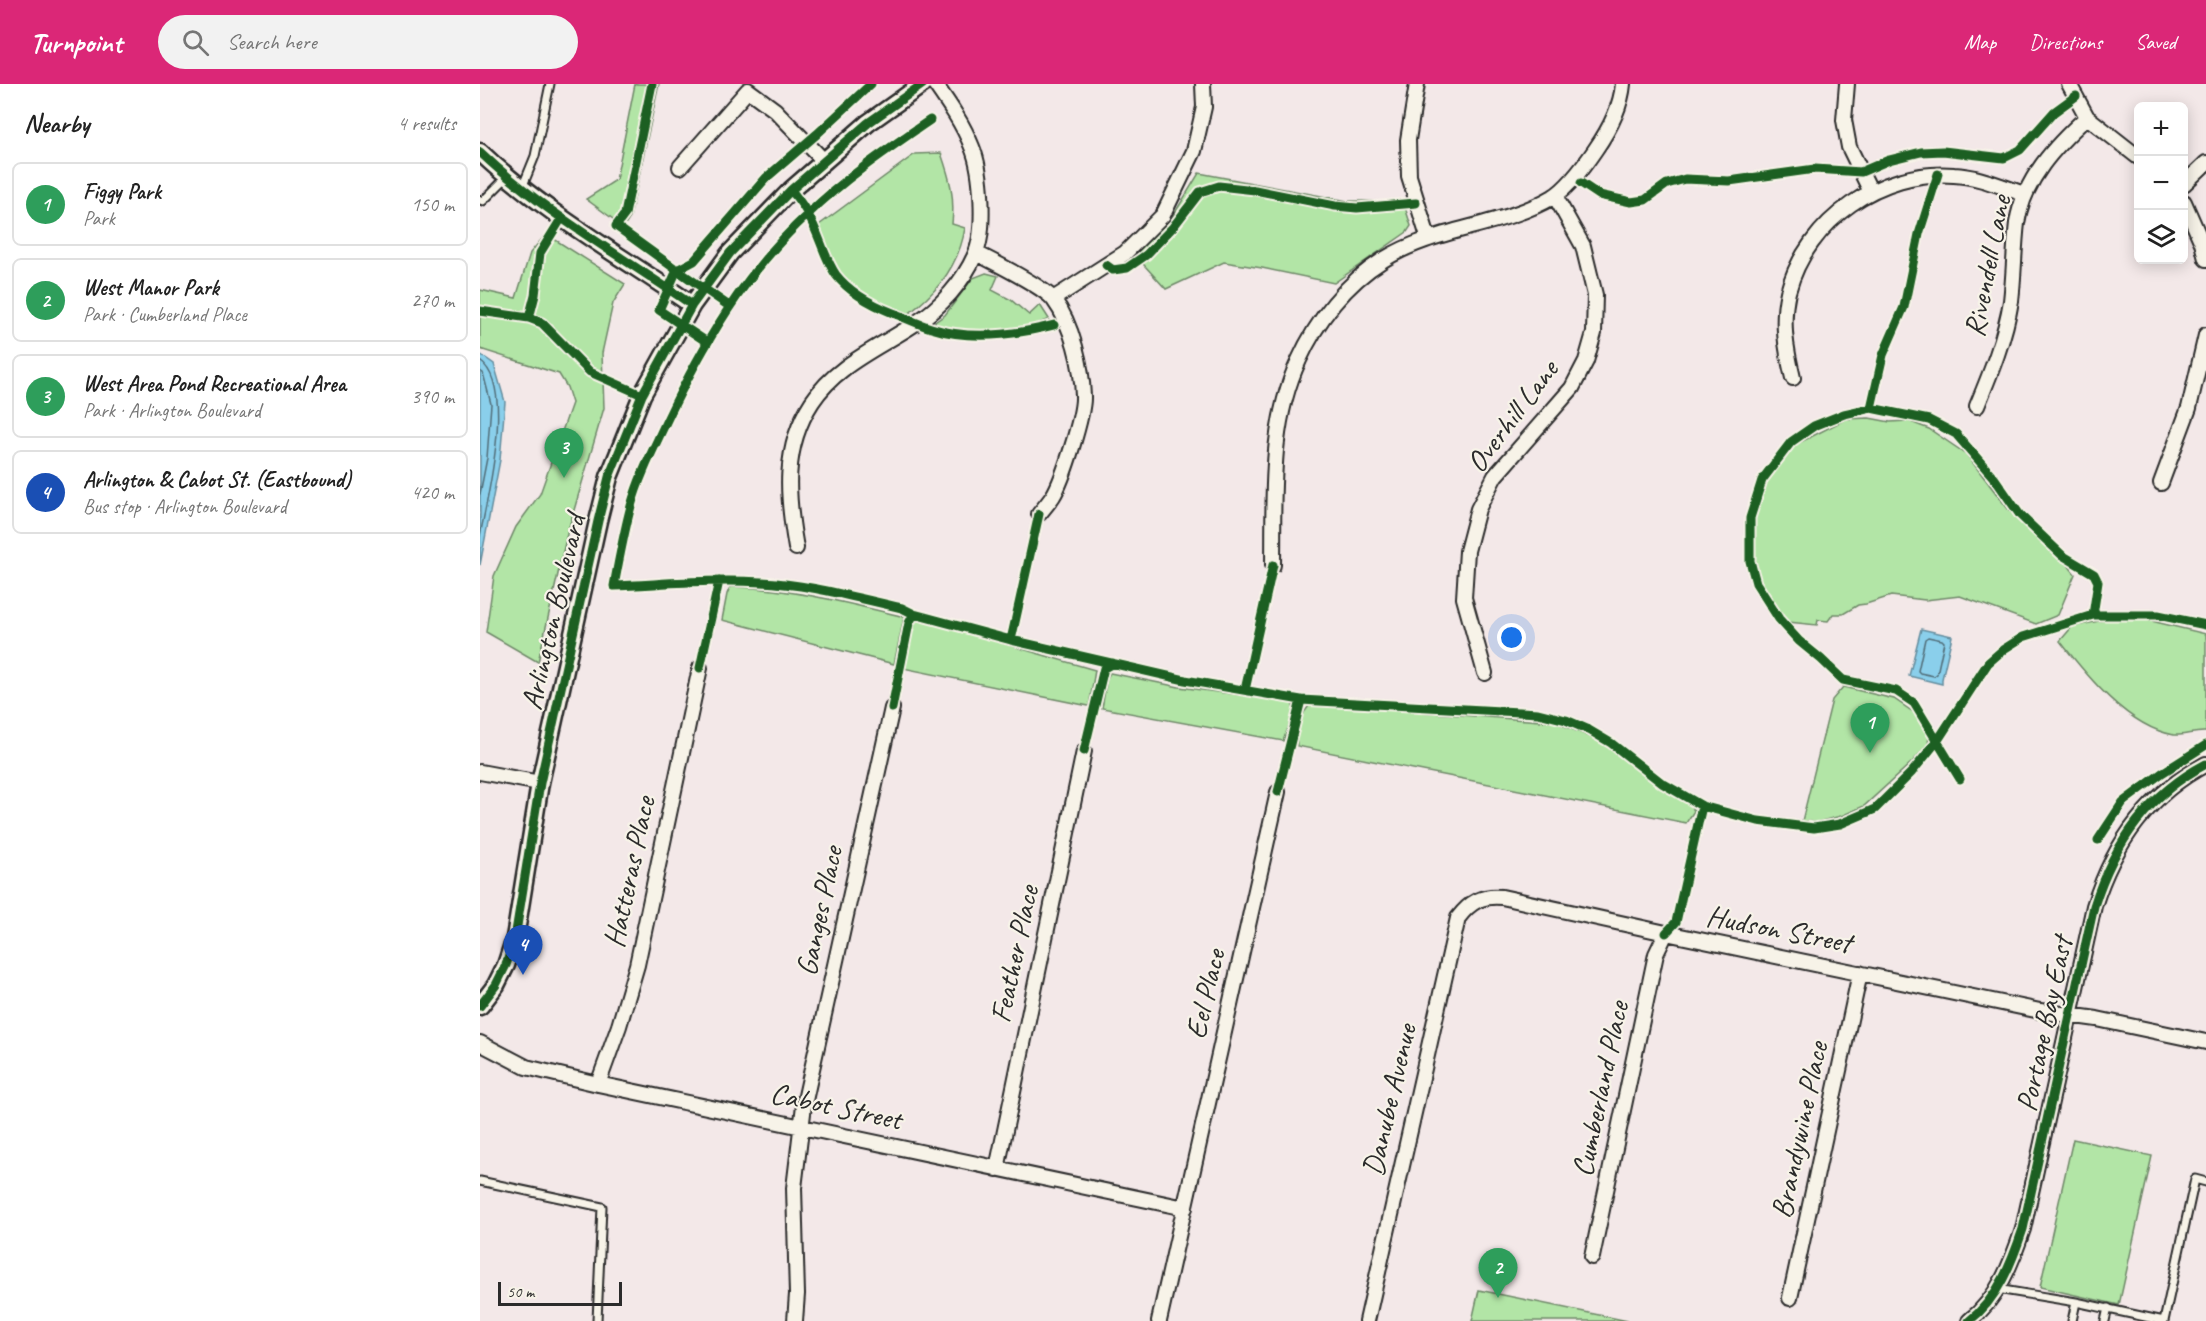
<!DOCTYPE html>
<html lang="en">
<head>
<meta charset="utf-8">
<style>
  :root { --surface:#fff; --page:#f2f2f2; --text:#222; --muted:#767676; --line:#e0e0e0; --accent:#db2777 }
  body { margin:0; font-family:Caveat,sans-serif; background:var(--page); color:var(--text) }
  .controls { position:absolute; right:18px; top:18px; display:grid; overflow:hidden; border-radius:9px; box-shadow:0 3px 15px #0003 }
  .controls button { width:54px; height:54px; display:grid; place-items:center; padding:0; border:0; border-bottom:2px solid var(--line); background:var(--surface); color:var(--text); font:30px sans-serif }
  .scale { position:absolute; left:18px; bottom:15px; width:124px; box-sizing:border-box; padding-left:6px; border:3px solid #2b2b2b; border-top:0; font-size:16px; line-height:21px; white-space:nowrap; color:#2b2b2b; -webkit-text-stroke:4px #f7f3e8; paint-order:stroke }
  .you { position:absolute; left:1032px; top:554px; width:21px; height:21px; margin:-15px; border:4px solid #fff; border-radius:50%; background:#1a73e8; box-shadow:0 0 0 9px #1a73e833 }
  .badge { display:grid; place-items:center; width:39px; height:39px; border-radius:50%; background:var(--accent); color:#fff; font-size:20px; font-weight:700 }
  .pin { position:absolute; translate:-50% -50px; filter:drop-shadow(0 2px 3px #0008) }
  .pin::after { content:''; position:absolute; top:32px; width:21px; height:18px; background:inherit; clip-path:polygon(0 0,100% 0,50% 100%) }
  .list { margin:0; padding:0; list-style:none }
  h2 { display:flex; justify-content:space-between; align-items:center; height:78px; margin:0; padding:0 24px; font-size:26px }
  h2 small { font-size:20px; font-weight:400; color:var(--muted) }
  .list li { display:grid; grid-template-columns:39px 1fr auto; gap:18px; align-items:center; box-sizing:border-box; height:84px; margin:0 12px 12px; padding:0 12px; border:2px solid var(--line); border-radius:9px }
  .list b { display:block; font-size:22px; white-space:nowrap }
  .list p { margin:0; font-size:20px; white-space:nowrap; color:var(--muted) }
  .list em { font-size:20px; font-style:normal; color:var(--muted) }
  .icon { flex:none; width:33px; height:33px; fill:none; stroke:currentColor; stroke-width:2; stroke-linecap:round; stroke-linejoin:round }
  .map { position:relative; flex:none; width:1726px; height:1237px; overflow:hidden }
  header { display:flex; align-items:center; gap:36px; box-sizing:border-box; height:84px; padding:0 30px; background:var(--accent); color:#fff }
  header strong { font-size:28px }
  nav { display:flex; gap:33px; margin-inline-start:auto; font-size:21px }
  .search { width:420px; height:54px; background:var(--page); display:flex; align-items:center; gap:15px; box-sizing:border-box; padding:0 21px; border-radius:33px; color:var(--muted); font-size:22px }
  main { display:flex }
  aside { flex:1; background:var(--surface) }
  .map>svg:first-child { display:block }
  .green { fill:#b2e5a6; stroke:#6e8868; stroke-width:1.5 }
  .water { fill:#8acfeb; stroke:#648d9e; stroke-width:1.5 }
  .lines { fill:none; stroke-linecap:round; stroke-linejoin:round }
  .shore { stroke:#516d78; stroke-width:1.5 }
  .service-casing { stroke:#2b2b2b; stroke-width:11 }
  .minor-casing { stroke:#2b2b2b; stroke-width:18 }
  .tertiary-casing { stroke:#2b2b2b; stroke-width:21 }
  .service { stroke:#f7f3e8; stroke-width:7 }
  .minor { stroke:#f7f3e8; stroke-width:14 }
  .tertiary { stroke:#f7f3e8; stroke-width:16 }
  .cycleway-casing { stroke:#f7f3e8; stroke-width:13 }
  .cycleway { stroke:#1b5e20; stroke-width:9 }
  .labels { text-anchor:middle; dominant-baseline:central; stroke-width:4.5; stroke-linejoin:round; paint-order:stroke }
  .street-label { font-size:30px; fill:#2b2b2b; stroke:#f7f3e8 }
</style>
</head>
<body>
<header>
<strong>Turnpoint</strong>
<div class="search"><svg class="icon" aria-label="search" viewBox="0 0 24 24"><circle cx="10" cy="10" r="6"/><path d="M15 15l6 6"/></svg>Search here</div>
<nav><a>Map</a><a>Directions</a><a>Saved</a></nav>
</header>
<main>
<aside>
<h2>Nearby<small>4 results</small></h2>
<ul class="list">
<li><span class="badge" style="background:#2e9e5b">1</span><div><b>Figgy Park</b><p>Park</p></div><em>150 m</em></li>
<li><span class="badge" style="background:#2e9e5b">2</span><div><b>West Manor Park</b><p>Park · Cumberland Place</p></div><em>270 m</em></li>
<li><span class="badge" style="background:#2e9e5b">3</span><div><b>West Area Pond Recreational Area</b><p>Park · Arlington Boulevard</p></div><em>390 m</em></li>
<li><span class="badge" style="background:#1a4fb4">4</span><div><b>Arlington &amp; Cabot St. (Eastbound)</b><p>Bus stop · Arlington Boulevard</p></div><em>420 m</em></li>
</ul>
</aside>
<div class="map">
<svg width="1726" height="1237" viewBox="0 0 1726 1237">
  <rect width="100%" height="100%" fill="#f3e8e8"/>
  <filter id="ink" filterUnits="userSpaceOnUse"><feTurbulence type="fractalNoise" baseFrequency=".0167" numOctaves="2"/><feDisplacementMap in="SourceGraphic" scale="12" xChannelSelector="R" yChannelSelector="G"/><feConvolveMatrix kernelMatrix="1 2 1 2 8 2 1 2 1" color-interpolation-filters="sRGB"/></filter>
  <g filter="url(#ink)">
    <path class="green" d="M 155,0 L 179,0 L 150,134 L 144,143 L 106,115 L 136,96 Z
      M 461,69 C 470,95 475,112 472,140 L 485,144 C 479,181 458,208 428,230 C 404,220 376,210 360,188 C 350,174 345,157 339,141 L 435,70 Z
      M 719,89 L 868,117 L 923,117 L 931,142 L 927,148 L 854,199 L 782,184 L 744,178 L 686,205 L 654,170 L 693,132 Z
      M 66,150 L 145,200 L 133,219 L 122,269 L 124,324 L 87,450 L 58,578 L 6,548 L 14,492 L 36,443 L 60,410 L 92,319 L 87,303 L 79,290 L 0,265 L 0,206 L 36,214 L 50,169 Z
      M 506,189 L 518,192 L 512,206 L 531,216 L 549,231 L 560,221 L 569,235 C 531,252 492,249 452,240 L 465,231 L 493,194 Z
      M 1389,334 L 1410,338 L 1428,337 L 1449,345 L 1486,370 L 1528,425 L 1550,448 L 1584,476 L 1595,490 L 1578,531 L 1556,540 L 1480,512 L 1445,516 L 1411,512 L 1386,520 L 1378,521 L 1363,530 L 1353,530 L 1348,537 L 1338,536 L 1337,541 L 1308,538 L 1299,529 L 1281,498 L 1274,471 L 1274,434 L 1281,407 L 1286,397 L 1311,363 L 1366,335 Z
      M 250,503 C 310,504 367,519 424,533 L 414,580 L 242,536 L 247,510 Z
      M 438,535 L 615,586 L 609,622 L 423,584 L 432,543 Z
      M 1637,535 L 1667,536 L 1726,550 L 1726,648 C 1715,647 1704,652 1694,651 C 1648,643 1607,592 1580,557 L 1592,543 L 1619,537 Z
      M 630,589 L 699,603 L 812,618 L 814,628 L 803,657 L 622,624 L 627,595 Z
      M 1363,603 L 1414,615 L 1433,628 L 1449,651 L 1448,660 L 1432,678 L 1384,722 L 1361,732 L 1337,738 L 1322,737 L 1352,616 Z
      M 831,620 L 1075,638 L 1122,658 L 1171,697 L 1211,721 L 1214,727 L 1206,739 L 817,662 C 816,646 819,632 831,620 Z
      M 1593,1055 L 1672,1072 L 1639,1221 L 1560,1203 Z
      M 999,1206 L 1148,1237 L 992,1237 Z"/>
    <path class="water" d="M 0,270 L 14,280 L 25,318 L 20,376 L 0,481 Z
      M 1441,545 L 1472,552 L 1462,595 L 1462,600 L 1429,592 Z"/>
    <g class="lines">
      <path class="shore" d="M 0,277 C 36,302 7,414 0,452
        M 0,287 L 3,289 L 11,320 L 7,374 L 0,410
        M 1448,553 L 1462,556 L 1464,558 L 1457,590 L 1454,592 L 1440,589 L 1438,587 L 1445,555 Z"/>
      <defs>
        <path id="service" d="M 42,104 L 55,72 L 70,0
          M 0,116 L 3,117 L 27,93
          M 0,1097 L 122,1123 L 117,1237
          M 1517,1205 L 1596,1218 L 1684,1237 L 1715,1095 L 1726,1098
          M 1592,1237 L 1596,1218
          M 1625,1237 L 1628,1224"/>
        <path id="minor" d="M 937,0 L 928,56 L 929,92 L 948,153
          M 1367,0 L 1364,36 L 1369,63 L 1391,108
          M 1589,0 L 1607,33 L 1658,73
          M 200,83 L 268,6 L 295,26 L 344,77
          M 1704,100 L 1726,79
          M 1704,118 L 1722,159 L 1726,175
          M 496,169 C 512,177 565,204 574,216 C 592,240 602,283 603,312 C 604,330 583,396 573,412 C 569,418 564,424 559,430
          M 573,215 L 645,169 L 683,131 L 714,67 L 724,23 L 723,0
          M 1313,294 C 1306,265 1301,238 1308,208 C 1327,136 1401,85 1474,91 C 1498,92 1522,103 1545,110
          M 1497,322 C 1511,288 1525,254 1531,217 C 1534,191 1534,165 1537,139 C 1544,95 1575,62 1607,33
          M 1681,399 L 1709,324 L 1726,251
          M 316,464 C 307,413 302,364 332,318 C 357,280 399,264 436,239 C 461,223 483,198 495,171 C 506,147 502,87 492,63 C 483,40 469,20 455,0
          M 793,481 C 794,411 789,340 819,276 C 837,236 866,199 903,176 C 955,143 1020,144 1073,113 C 1089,103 1104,82 1115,66 C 1129,46 1141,24 1143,0
          M 1005,589 L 984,514 L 987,467 L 998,425 L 1015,392 L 1092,304 L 1106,277 L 1114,249 L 1115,211 L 1103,162 L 1075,112
          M 0,688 L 60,699
          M 0,959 L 46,983 L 118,1000 L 705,1124
          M 118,1000 L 139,942 L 157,881 L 220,584
          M 517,1085 L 604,667
          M 1112,1173 L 1176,870 L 1186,849
          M 1310,1214 L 1380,889
          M 315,1237 L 317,1210 L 314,1104 L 324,1021 L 412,624
          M 679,1237 L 798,708
          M 887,1237 L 978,834 C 990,818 1002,811 1022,813 L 1186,849 L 1560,927 L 1617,935 L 1726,958
          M 1489,1237 C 1518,1215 1532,1178 1543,1145 L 1614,822 C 1633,761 1669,710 1726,680"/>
        <path id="tertiary" d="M 0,68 C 64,129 140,171 212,221
          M 0,922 L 16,901 L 26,881 L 35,854 L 60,699 L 118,437 L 129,393 L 162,311 L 212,221 L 250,169 L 311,106 L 388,39 L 443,0"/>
      </defs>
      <use href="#service" class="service-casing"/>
      <use href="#minor" class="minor-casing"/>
      <use href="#tertiary" class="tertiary-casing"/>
      <use href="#service" class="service"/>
      <use href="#minor" class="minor"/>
      <use href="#tertiary" class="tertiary"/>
      <defs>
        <path id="cycleway" d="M 172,0 L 145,130 L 136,142 L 197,186 L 214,177 L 286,94 L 337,50 L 391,0
          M 450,36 C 408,65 365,94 328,130 C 265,188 222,262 186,338 C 173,366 159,393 151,422 C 144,448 139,475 134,502 C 183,500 232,495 281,498 C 329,500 376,514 422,524 L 434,530 L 531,556 L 705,596 L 821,616 L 1058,629 L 1086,636 L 1109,646 L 1131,659 L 1182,699 L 1222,722 L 1278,737 L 1334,744 L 1360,740 L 1395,725 L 1432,688 L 1458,656 L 1508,579 L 1524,565 L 1543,553 L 1613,531 L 1678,531 L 1726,541
          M 0,68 C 64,129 140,171 212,221
          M 1101,99 L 1119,111 L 1151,118 L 1165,116 L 1187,100 L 1205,95 L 1249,97 L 1335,85 L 1381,88 L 1409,76 L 1441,68 L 1463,67 L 1524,74 L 1540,66 L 1574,28 L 1596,12
          M 311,106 C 317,114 323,121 327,129 C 339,148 343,172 356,191 C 370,209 393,221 413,229 C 426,234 438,240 451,244 C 491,257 535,251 574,241
          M 626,181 L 633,186 L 647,184 L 666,171 L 693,143 L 720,108 L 739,102 L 775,106 L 855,122 L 877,124 L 936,119
          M 0,227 L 49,234 L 62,239 L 110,288 L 162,311
          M 49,234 L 55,211 L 60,169 L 81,135
          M 227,258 L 179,226 L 197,186 L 249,222
          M 1391,324 L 1403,271 L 1424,223 L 1439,150 L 1458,90
          M 531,556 L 559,430
          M 220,584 L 239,497
          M 765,606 L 793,481
          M 412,624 L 429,539 L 434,530
          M 604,667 L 624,584 L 633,579
          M 1480,695 L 1434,619 L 1416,607 L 1363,596 L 1341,575 L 1319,557 L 1299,535 L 1276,499 L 1270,477 L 1270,434 L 1282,396 L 1311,358 L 1334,342 L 1364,330 L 1391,324 L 1449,336 L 1476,350 L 1515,395 L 1540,431 L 1582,471 L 1614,490 L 1618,498 L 1613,531
          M 798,708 L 821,616
          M 1618,756 L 1643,718 L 1682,689 L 1726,661
          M 1186,849 L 1196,838 L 1222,722
          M 0,922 L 16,901 L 26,881 L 35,854 L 60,699 L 118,437 L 129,393 L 162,311 L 212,221 L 250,169 L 311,106 L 388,39 L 443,0
          M 1489,1237 C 1518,1215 1532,1178 1543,1145 L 1614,822 C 1633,761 1669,710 1726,680"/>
      </defs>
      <use href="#cycleway" class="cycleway-casing"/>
      <use href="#cycleway" class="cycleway"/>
    </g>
  </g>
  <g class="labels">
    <g class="street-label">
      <text transform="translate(1507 182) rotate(-79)">Rivendell Lane</text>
      <text transform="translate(1032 332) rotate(-53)">Overhill Lane</text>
      <text transform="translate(73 528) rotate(-77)">Arlington Boulevard</text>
      <text transform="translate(149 788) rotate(-78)">Hatteras Place</text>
      <text transform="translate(339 827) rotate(-78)">Ganges Place</text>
      <text transform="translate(1299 845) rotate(11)">Hudson Street</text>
      <text transform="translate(534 870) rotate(-78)">Feather Place</text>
      <text transform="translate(725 910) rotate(-77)">Eel Place</text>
      <text transform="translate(1564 940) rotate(-78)">Portage Bay East</text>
      <text transform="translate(1120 1005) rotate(-78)">Cumberland Place</text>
      <text transform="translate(909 1016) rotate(-77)">Danube Avenue</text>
      <text transform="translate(356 1022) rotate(12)">Cabot Street</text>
      <text transform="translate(1319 1046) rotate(-78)">Brandywine Place</text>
    </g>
  </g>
</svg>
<div class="controls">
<button>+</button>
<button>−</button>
<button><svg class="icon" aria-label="layers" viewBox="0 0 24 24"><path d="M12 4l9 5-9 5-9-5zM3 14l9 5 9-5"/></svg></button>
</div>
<div class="scale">50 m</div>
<div class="you"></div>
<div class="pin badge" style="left:1390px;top:669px;background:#2e9e5b">1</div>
<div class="pin badge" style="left:1018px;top:1214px;background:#2e9e5b">2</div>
<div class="pin badge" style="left:84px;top:394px;background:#2e9e5b">3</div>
<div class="pin badge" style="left:43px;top:891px;background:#1a4fb4">4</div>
</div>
</main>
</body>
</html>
